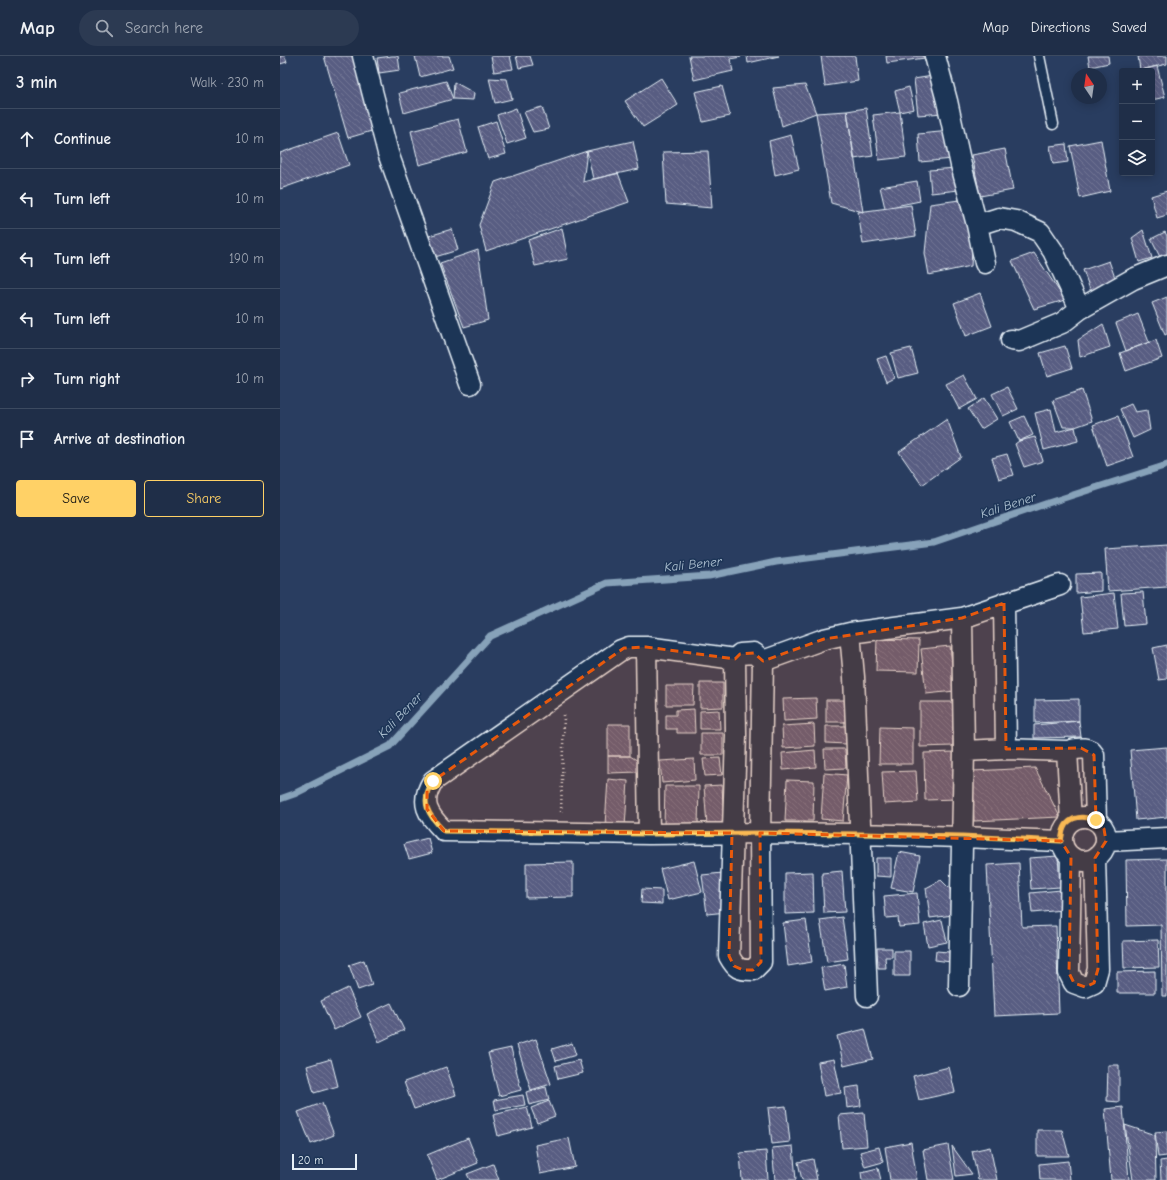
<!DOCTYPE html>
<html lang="en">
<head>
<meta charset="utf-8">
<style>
  :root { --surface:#1f2e48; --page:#2c3a52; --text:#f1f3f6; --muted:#a1a8b4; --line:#3c4a60; --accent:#ffd166 }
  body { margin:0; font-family:"Comic Neue",sans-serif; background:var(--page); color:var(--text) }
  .controls { position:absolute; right:12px; top:12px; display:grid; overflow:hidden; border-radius:4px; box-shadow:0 2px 10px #0003 }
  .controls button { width:36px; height:36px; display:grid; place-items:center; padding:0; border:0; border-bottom:1px solid var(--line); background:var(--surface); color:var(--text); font:20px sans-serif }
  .compass { position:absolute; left:791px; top:12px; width:36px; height:36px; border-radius:50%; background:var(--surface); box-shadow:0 2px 10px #0003; rotate:347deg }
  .scale { position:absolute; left:12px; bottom:10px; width:65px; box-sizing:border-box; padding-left:4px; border:2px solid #e8f1f8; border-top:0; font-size:11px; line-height:14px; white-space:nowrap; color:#e8f1f8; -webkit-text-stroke:3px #1d3557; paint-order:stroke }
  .stop { position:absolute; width:12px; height:12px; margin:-9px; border:3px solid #ffd166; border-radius:50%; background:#fff }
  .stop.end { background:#ffd166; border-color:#fff; box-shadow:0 1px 4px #0008 }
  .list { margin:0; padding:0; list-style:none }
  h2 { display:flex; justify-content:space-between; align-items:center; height:52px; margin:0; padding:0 16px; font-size:17px }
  h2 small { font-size:13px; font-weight:400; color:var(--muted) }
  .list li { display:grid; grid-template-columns:26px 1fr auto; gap:12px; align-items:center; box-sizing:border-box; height:60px; padding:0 16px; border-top:1px solid var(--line) }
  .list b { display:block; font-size:15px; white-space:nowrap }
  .list em { font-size:13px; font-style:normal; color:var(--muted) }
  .actions { display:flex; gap:8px; padding:12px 16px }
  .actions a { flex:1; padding:9px 0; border:1px solid var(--accent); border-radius:4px; text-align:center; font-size:14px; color:var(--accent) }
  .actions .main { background:var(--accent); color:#111 }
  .icon { flex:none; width:22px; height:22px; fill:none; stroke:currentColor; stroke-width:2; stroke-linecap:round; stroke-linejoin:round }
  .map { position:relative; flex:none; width:887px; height:1124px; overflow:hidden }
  header { display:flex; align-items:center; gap:24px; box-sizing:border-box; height:56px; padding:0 20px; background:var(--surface); border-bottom:1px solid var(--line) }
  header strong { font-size:19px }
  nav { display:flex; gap:22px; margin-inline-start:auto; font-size:14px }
  .search { width:280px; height:36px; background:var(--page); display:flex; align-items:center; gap:10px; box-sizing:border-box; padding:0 14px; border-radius:22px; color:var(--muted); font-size:15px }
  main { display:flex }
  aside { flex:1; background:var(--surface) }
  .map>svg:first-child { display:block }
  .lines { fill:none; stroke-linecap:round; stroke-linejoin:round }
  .stream { stroke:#87a2b9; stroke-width:7 }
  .building { fill:url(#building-back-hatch); stroke:#e8f1f8 }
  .lane-casing { stroke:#e8f1f8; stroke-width:13 }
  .street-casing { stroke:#e8f1f8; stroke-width:23 }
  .path { stroke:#e8f1f8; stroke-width:2.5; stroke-dasharray:1 3; stroke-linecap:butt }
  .lane { stroke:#1d3557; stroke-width:10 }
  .street { stroke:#1d3557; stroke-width:20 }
  .route { stroke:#ffd166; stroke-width:5 }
  .marked { fill:#e8590c; fill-opacity:0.2; stroke:#e8590c; stroke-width:3; stroke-dasharray:8 5; stroke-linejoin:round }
  .labels { text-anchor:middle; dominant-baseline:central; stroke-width:3; stroke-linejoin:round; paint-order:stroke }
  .water-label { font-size:13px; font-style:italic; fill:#b0c3d3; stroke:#1d3557 }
</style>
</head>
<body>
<header>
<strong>Map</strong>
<div class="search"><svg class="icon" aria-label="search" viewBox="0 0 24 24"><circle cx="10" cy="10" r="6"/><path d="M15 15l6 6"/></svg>Search here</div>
<nav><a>Map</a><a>Directions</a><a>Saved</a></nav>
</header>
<main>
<aside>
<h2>3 min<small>Walk · 230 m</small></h2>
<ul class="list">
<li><svg class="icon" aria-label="ahead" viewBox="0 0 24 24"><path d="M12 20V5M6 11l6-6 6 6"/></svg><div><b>Continue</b></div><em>10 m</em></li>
<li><svg class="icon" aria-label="left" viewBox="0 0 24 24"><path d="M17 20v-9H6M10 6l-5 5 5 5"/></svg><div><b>Turn left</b></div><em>10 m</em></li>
<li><svg class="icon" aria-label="left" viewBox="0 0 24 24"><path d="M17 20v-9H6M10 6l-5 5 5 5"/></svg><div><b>Turn left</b></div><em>190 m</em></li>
<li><svg class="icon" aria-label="left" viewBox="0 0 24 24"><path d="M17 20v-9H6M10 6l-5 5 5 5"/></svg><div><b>Turn left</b></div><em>10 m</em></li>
<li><svg class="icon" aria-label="right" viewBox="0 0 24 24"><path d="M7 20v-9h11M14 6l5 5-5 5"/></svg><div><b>Turn right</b></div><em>10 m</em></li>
<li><svg class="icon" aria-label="arrive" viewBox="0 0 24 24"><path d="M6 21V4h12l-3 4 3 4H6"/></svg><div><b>Arrive at destination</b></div></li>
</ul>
<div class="actions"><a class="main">Save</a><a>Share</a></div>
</aside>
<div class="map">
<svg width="887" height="1124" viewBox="0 0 887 1124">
  <defs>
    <pattern id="building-back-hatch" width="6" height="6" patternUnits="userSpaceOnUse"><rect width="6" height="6" fill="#595d82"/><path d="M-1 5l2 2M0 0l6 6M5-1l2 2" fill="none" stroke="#717594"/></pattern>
  </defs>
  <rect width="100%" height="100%" fill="#293d60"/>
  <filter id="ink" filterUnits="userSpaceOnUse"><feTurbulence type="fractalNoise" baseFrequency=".025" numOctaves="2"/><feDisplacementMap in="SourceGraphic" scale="8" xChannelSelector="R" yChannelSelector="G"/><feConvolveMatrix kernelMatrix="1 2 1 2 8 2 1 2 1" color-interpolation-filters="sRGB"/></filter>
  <g filter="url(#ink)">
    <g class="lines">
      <path class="stream" d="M 0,743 L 14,738 L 110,690 L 210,580 L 327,527 L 429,520 L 496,506 L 654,486 L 768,447 L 887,409"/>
    </g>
    <path class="building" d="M 0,0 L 5,0 L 7,6 L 0,8 Z
      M 44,0 L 73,0 L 95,74 L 68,82 Z
      M 112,0 L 118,0 L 120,14 L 99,17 L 97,2 Z
      M 135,0 L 169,0 L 173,12 L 140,21 Z
      M 211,0 L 230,0 L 233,13 L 214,16 Z
      M 236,0 L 250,0 L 253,9 L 239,12 Z
      M 409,0 L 460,0 L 461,1 L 450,3 L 453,15 L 414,24 Z
      M 467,0 L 499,0 L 468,7 Z
      M 541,0 L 575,0 L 578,25 L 545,30 Z
      M 606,0 L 645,0 L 645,2 L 607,7 Z
      M 808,0 L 828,0 L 829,7 L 810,11 Z
      M 858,0 L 887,0 L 887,8 L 860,14 Z
      M 877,10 L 885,41 L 872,44 L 872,15 L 857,15 Z
      M 659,19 L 663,57 L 638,59 L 634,23 Z
      M 209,22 L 227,23 L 232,43 L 215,47 Z
      M 381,22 L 398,49 L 363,71 L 345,45 Z
      M 166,25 L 173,43 L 124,57 L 119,37 Z
      M 174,26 L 194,37 L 193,44 L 173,43 Z
      M 525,29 L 536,57 L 502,70 L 493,32 Z
      M 442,30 L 450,60 L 423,66 L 415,36 Z
      M 629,31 L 634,53 L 620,56 L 615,35 Z
      M 262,51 L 269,73 L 253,76 L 244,56 Z
      M 236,52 L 246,82 L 227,88 L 217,59 Z
      M 586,52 L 593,100 L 574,103 L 567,55 Z
      M 567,55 L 583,156 L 551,147 L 536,57 Z
      M 620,56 L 626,101 L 599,104 L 593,59 Z
      M 178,63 L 187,96 L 139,109 L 131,75 Z
      M 216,65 L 226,98 L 208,103 L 198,71 Z
      M 671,75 L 673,103 L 640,106 L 638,78 Z
      M 58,77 L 69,109 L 0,133 L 0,97 Z
      M 511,79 L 519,113 L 495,119 L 489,85 Z
      M 821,84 L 830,135 L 800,142 L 790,90 Z
      M 353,85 L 359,113 L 313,123 L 307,95 Z
      M 786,88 L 788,106 L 773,108 L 770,90 Z
      M 725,93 L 733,134 L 700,140 L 692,99 Z
      M 307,95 L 303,126 L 338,117 L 349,146 L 206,195 L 199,169 L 215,126 Z
      M 428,95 L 432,152 L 386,148 L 383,96 Z
      M 677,112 L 679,134 L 651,137 L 649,114 Z
      M 637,125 L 640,145 L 605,152 L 600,131 Z
      M 887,135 L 887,159 L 877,162 L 871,140 Z
      M 687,143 L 693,180 L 691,210 L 649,219 L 645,197 L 650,148 Z
      M 631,149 L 636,180 L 583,188 L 578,156 Z
      M 282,172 L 288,203 L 255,210 L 248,184 Z
      M 172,173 L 178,194 L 155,201 L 149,180 Z
      M 863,174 L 872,202 L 859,206 L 852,182 Z
      M 885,176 L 887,180 L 887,205 L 883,207 L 871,183 Z
      M 198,194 L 208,264 L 184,271 L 160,207 Z
      M 754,197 L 785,244 L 754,253 L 732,205 Z
      M 829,205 L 838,230 L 812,239 L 803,214 Z
      M 700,237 L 712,270 L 686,280 L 674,247 Z
      M 887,241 L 887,278 L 885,279 L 872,247 Z
      M 858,258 L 869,286 L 846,295 L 836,267 Z
      M 823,268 L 830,291 L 800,301 L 798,284 Z
      M 876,284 L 882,302 L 846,315 L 840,297 Z
      M 785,290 L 792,312 L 767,320 L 760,297 Z
      M 631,292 L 638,317 L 618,322 L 611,297 Z
      M 606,300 L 614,322 L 606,326 L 597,303 Z
      M 684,319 L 697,343 L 679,353 L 666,328 Z
      M 727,331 L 738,353 L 723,360 L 712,338 Z
      M 802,334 L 812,365 L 795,371 L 783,371 L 773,344 Z
      M 704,342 L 717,363 L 701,373 L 688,353 Z
      M 851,348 L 855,356 L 867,354 L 870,374 L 853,382 L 840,353 Z
      M 771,353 L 776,376 L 795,371 L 798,385 L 764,394 L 755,357 Z
      M 744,360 L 753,379 L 739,385 L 730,366 Z
      M 838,360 L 853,401 L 827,410 L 813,369 Z
      M 667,363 L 681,401 L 642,429 L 619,396 Z
      M 755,381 L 763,405 L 744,411 L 735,388 L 739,385 Z
      M 727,398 L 734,419 L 719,423 L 712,402 Z
      M 887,489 L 887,531 L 828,535 L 825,493 Z
      M 821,517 L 821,535 L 796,537 L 796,518 Z
      M 863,536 L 866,568 L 844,570 L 841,537 Z
      M 834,537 L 838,573 L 804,576 L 800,541 Z
      M 597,583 L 639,584 L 638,616 L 596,615 Z
      M 887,589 L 887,623 L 879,624 L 873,592 Z
      M 670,590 L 675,635 L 646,638 L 641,593 Z
      M 420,627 L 443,627 L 443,651 L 420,652 Z
      M 386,630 L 414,630 L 413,649 L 386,649 Z
      M 536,642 L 537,663 L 504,665 L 503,643 Z
      M 799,643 L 799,665 L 755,667 L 755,644 Z
      M 546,644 L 567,644 L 568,666 L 546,666 Z
      M 640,646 L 673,646 L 673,690 L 640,691 Z
      M 414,653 L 415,677 L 397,677 L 397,673 L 386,673 L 386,659 L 396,659 L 396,654 Z
      M 439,654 L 440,673 L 420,673 L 420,655 Z
      M 799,665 L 801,681 L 754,682 L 754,669 Z
      M 328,668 L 350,668 L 350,700 L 328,700 Z
      M 534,668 L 535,690 L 503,692 L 502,670 Z
      M 546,670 L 566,670 L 566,688 L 546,687 Z
      M 600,671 L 633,672 L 633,708 L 599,708 Z
      M 421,677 L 443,677 L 443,699 L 421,699 Z
      M 887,691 L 887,761 L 856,764 L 850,694 Z
      M 544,693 L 565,693 L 566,712 L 545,713 Z
      M 535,694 L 536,711 L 503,714 L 502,697 Z
      M 675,696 L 677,743 L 645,744 L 644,697 Z
      M 328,700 L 350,700 L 360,706 L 360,716 L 328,717 Z
      M 440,702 L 442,719 L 425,720 L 423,703 Z
      M 414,703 L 415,724 L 382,727 L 380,705 Z
      M 755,712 L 780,761 L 694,765 L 692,715 Z
      M 636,715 L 638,746 L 604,748 L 602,716 Z
      M 544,717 L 567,719 L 563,765 L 541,763 Z
      M 328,723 L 348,725 L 345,771 L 325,769 Z
      M 507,724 L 534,725 L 533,765 L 505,765 Z
      M 442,729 L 444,769 L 427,770 L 424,730 Z
      M 385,730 L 419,730 L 418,770 L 384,769 Z
      M 148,782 L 152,797 L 129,803 L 124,788 Z
      M 619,796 L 640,800 L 633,836 L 611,832 Z
      M 778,800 L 780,831 L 751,833 L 749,802 Z
      M 596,802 L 611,802 L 611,821 L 596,820 Z
      M 887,803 L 887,940 L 882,940 L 881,869 L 847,870 L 846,804 Z
      M 414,805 L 422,836 L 388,844 L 380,813 Z
      M 293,806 L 293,841 L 246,842 L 246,807 Z
      M 739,807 L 742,871 L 776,870 L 779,957 L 714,960 L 707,809 Z
      M 562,815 L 565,856 L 544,857 L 542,817 Z
      M 533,816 L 534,857 L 505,858 L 505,817 Z
      M 443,817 L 447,856 L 427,858 L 422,819 Z
      M 661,824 L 670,833 L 673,859 L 650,862 L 646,832 Z
      M 362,833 L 382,834 L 382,848 L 361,847 Z
      M 781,834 L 783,854 L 752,857 L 750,837 Z
      M 637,837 L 640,869 L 619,871 L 618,861 L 606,862 L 604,840 Z
      M 562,861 L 568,903 L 547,906 L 540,864 Z
      M 526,864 L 532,906 L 508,910 L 503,867 Z
      M 662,864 L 667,886 L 648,890 L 644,868 Z
      M 878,884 L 879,911 L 844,912 L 843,885 Z
      M 597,892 L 612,892 L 612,901 L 605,901 L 606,912 L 598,912 Z
      M 614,895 L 630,895 L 630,920 L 614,920 Z
      M 656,895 L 669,896 L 671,906 L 655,904 Z
      M 84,904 L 92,929 L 78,934 L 69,909 Z
      M 564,908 L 567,931 L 545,935 L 541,912 Z
      M 875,915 L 875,937 L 837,937 L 837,916 Z
      M 68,932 L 81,961 L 54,974 L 41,945 Z
      M 111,947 L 124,974 L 99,986 L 87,958 Z
      M 585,973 L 593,1003 L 564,1010 L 557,980 Z
      M 256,983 L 271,1028 L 251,1034 L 237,989 Z
      M 292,987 L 296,999 L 276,1005 L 272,993 Z
      M 231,992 L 241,1034 L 219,1040 L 208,997 Z
      M 51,1003 L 58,1030 L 34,1037 L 27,1010 Z
      M 554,1003 L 561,1037 L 544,1040 L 538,1006 Z
      M 299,1004 L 303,1017 L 278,1023 L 275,1010 Z
      M 828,1009 L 839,1009 L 839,1046 L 827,1045 Z
      M 166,1011 L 176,1039 L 134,1053 L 124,1026 Z
      M 669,1011 L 675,1036 L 639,1044 L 633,1020 Z
      M 579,1030 L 581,1050 L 567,1052 L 565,1032 Z
      M 266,1031 L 269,1044 L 249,1049 L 246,1036 Z
      M 243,1039 L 245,1049 L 216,1054 L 214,1044 Z
      M 269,1045 L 275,1060 L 257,1067 L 251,1052 Z
      M 42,1047 L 54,1079 L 31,1088 L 18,1056 Z
      M 506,1050 L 510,1086 L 492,1088 L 488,1052 Z
      M 247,1051 L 252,1071 L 218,1080 L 213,1059 Z
      M 843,1051 L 849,1124 L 831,1124 L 825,1053 Z
      M 584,1057 L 587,1090 L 562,1092 L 559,1059 Z
      M 845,1069 L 875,1079 L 876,1124 L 853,1124 Z
      M 757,1074 L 782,1074 L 789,1100 L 757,1100 Z
      M 887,1075 L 887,1100 L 878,1101 L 875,1076 Z
      M 188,1082 L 198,1107 L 157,1124 L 147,1099 Z
      M 289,1082 L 295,1111 L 260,1118 L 255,1089 Z
      M 631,1086 L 637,1124 L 610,1124 L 605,1091 Z
      M 668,1089 L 674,1124 L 648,1124 L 643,1094 Z
      M 513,1090 L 516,1124 L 495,1124 L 492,1092 Z
      M 672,1090 L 692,1118 L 676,1120 Z
      M 599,1091 L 603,1106 L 585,1111 L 580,1096 Z
      M 710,1091 L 717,1124 L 698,1124 L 692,1095 Z
      M 486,1095 L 488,1124 L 462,1124 L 460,1097 Z
      M 533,1103 L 537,1124 L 522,1124 L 518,1106 Z
      M 887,1104 L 887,1124 L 881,1124 L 880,1105 Z
      M 788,1105 L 790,1124 L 760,1124 L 759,1108 Z
      M 213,1108 L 219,1124 L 190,1124 L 187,1118 Z
      M 598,1112 L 601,1124 L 582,1124 L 581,1116 Z"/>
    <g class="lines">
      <defs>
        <path id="lane" d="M 759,0 L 773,68"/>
        <path id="street" d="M 83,0 L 108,97 L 190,328
          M 655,0 L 667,45 L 681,109 L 697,169 L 705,207
          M 697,169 L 719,162 L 736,165 L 760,176 L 773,195 L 800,253
          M 731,284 L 739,285 L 782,267 L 800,253 L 853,223 L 887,209
          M 724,547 L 726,693
          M 570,577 L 574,621 L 587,940
          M 366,591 L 455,603 L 460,598 L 474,597 L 483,605 L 480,777 L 481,906 L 473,914 C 459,914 456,913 449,900 L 456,679 L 455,603
          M 483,605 L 544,583 L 570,577 L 682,562 L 780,529
          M 684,695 L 726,693 L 787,695
          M782 783a22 22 0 1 1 44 0a22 22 0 1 1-44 0Z
          M 791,765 L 787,695 C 797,693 808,689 814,699 L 816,764
          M 369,778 L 366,591 L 349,591 L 341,594 L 153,725 C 139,747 148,759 164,775 L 369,778 L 480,777 L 581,778 L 682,781 L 781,785
          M 826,785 L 887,782
          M 791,801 L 789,917 L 794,927 L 805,931 L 814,927 L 818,913 L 815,802
          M 679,930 L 684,695 L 682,562"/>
      </defs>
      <use href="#lane" class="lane-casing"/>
      <use href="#street" class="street-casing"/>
      <path class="path" d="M 281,756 L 284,659"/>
      <use href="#lane" class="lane"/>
      <use href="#street" class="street"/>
    </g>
  </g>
  <g class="lines" filter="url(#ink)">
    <path class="route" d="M 153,725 C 139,746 148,759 164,775 L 369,778 L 480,777 L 581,778 L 682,780 L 781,785 C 782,781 782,776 784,772 C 790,759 805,760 816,764"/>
  </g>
  <path class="marked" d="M 724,547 L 726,693 L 801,692 L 814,699 L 816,764 L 824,773 L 826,785 L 815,802 L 818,913 L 814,927 L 805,931 L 794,927 L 789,917 L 791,801 L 781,785 L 480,777 L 481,906 L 473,914 L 463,914 L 454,910 L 449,900 L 452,777 L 164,775 L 147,753 L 147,734 L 153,725 L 344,592 L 366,591 L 455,603 L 460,598 L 474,597 L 483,605 L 544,583 L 682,562 Z"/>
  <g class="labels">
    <g class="water-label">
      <text transform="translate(728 449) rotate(-18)">Kali Bener</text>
      <text transform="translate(413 508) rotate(-6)">Kali Bener</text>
      <text transform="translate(120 659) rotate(-46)">Kali Bener</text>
    </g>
  </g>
</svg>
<div class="controls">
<button>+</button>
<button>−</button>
<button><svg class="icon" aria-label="layers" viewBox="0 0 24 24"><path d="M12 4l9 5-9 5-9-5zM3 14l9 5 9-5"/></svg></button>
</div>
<svg class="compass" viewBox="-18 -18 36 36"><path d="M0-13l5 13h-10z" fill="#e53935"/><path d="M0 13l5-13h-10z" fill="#a1a8b4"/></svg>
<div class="scale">20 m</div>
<div class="stop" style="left:153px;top:725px"></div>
<div class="stop end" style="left:816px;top:764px"></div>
</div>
</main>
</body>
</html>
